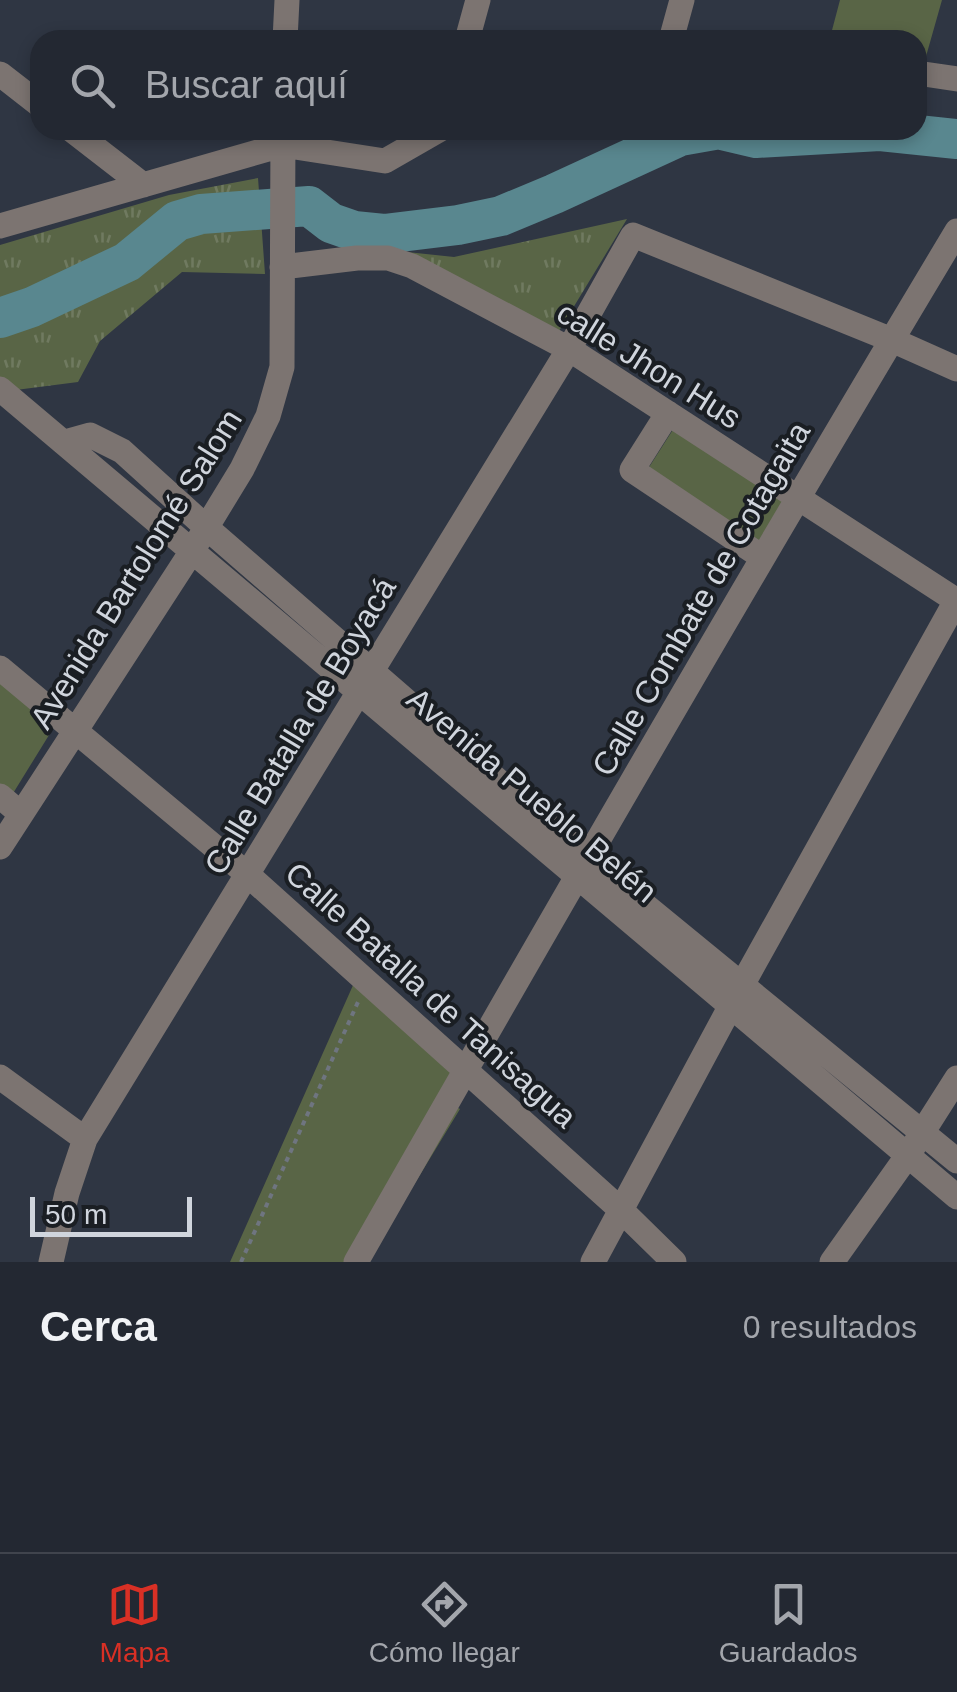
<!DOCTYPE html>
<html lang="es">
<head>
<meta charset="utf-8">
<style>
  :root { --surface:#232832; --page:#2f343e; --text:#f1f3f6; --muted:#a3a6ac; --line:#40444d; --accent:#d93025 }
  body { margin:0; font-family:Arial,sans-serif; background:var(--page); color:var(--text) }
  .scale { position:absolute; left:30px; bottom:25px; width:162px; box-sizing:border-box; padding-left:10px; border:5px solid #d0d5dd; border-top:0; font-size:28px; line-height:35px; white-space:nowrap; color:#d0d5dd; -webkit-text-stroke:8px #1a1e23; paint-order:stroke }
  .list { margin:0; padding:0; list-style:none }
  h2 { display:flex; justify-content:space-between; align-items:center; height:130px; margin:0; padding:0 40px; font-size:42px }
  h2 small { font-size:32px; font-weight:400; color:var(--muted) }
  .icon { flex:none; width:55px; height:55px; fill:none; stroke:currentColor; stroke-width:2; stroke-linecap:round; stroke-linejoin:round }
  .map { position:relative; flex:none; width:957px; height:1262px; overflow:hidden }
  .search { position:absolute; background:var(--surface); box-shadow:0 5px 15px #0003; left:30px; right:30px; top:30px; height:110px; display:flex; align-items:center; gap:25px; box-sizing:border-box; padding:0 35px; border-radius:30px; color:var(--muted); font-size:38px }
  .sheet { height:290px; background:var(--surface) }
  nav { display:flex; justify-content:space-around; align-items:center; box-sizing:border-box; height:140px; border-top:2px solid var(--line); background:var(--surface); font-size:28px; color:var(--muted) }
  nav a { display:grid; justify-items:center; gap:5px }
  nav .on { color:var(--accent) }
  .map>svg:first-child { display:block }
  .grass { fill:url(#grass-tufts) }
  .park { fill:#596546 }
  .lines { fill:none; stroke-linecap:round; stroke-linejoin:round }
  .river { stroke:#59878f; stroke-width:40 }
  .path { stroke:#6f7580; stroke-width:4; stroke-dasharray:5 5; stroke-linecap:butt }
  .minor { stroke:#7c7471; stroke-width:25 }
  .labels { text-anchor:middle; dominant-baseline:central; stroke-width:8; stroke-linejoin:round; paint-order:stroke }
  .street-label { font-size:32px; fill:#d0d5dd; stroke:#1a1e23 }
</style>
</head>
<body>
<div class="map">
<svg width="957" height="1262" viewBox="0 0 957 1262">
  <defs>
    <pattern id="grass-tufts" width="24" height="20" patternUnits="userSpaceOnUse" patternTransform="scale(2.5)"><rect width="24" height="20" fill="#596546"/><path d="M3 7l-1-3M5 7V3M7 7l1-3M15 17l-1-3M17 17v-4M19 17l1-3" fill="none" stroke="#707a60"/></pattern>
  </defs>
  <rect width="100%" height="100%" fill="#2f3643"/>
  <path class="grass" d="M 258,178 L 265,274 L 182,272 L 100,341 L 78,382 L 0,392 L 0,245 L 169,195 Z
    M 627,219 L 559,331 L 407,252 L 454,257 Z"/>
  <path class="park" d="M 840,0 L 942,0 L 925,60 L 917,58 L 917,40 L 853,40 L 831,34 Z
    M 674,428 L 786,500 L 758,544 L 646,472 Z
    M 0,682 L 54,727 L 12,795 L 0,785 Z
    M 354,983 L 453,1075 L 440,1097 L 460,1109 L 367,1262 L 230,1262 Z"/>
  <g class="lines">
    <path class="river" d="M 722,130 L 756,138 L 880,131 L 957,139
      M 0,318 L 32,307 L 127,262 L 177,221 L 201,214 L 309,206 L 331,223 L 354,231 L 384,234 L 458,225 L 501,216 L 554,194 L 680,136 L 714,130"/>
    <path class="path" d="M 241,1262 L 358,1002"/>
    <path class="minor" d="M 285,40 L 287,0
      M 467,40 L 478,0
      M 671,40 L 682,0
      M 917,73 L 957,79
      M 0,74 L 40,105
      M 72,130 L 143,185
      M 0,226 L 282,145 L 385,161 L 439,130
      M 282,267 L 357,258 L 388,258 L 412,266 L 569,349 L 957,601
      M 0,389 L 957,1197
      M 668,413 L 632,470 L 762,557
      M 65,442 L 90,435 L 122,451 L 207,528 L 587,858 L 957,1161
      M 0,668 L 247,874 L 621,1210 L 674,1262
      M 0,796 L 21,814
      M 0,847 L 192,551 L 242,469 L 268,416 L 282,367 L 283,130
      M 0,1077 L 85,1139
      M 51,1262 L 67,1193 L 85,1139 L 569,349 L 633,235 L 892,340 L 957,369
      M 356,1262 C 553,916 752,572 957,231
      M 593,1262 L 742,985 L 957,599
      M 832,1262 L 908,1155 L 957,1078"/>
  </g>
  <g class="labels">
    <g class="street-label">
      <text transform="translate(649 365) rotate(32)">calle Jhon Hus</text>
      <text transform="translate(136 569) rotate(-58)">Avenida Bartolomé Salom</text>
      <text transform="translate(701 599) rotate(-60)">Calle Combate de Cotagaita</text>
      <text transform="translate(300 726) rotate(-59)">Calle Batalla de Boyacá</text>
      <text transform="translate(532 795) rotate(40)">Avenida Pueblo Belén</text>
      <text transform="translate(431 995) rotate(42)">Calle Batalla de Tanisagua</text>
    </g>
  </g>
</svg>
<div class="scale">50 m</div>
<div class="search"><svg class="icon" aria-label="search" viewBox="0 0 24 24"><circle cx="10" cy="10" r="6"/><path d="M15 15l6 6"/></svg>Buscar aquí</div>
</div>
<section class="sheet">
<h2>Cerca<small>0 resultados</small></h2>
<ul class="list">
</ul>
</section>
<nav>
<a class="on"><svg class="icon" aria-label="map" viewBox="0 0 24 24"><path d="M3 6l6-2 6 2 6-2v14l-6 2-6-2-6 2zM9 4v14M15 6v14"/></svg>Mapa</a>
<a><svg class="icon" aria-label="directions" viewBox="0 0 24 24"><path d="M12 3l9 9-9 9-9-9zM9 14v-3h6M13 9l2 2-2 2"/></svg>Cómo llegar</a>
<a><svg class="icon" aria-label="saved" viewBox="0 0 24 24"><path d="M7 4h10v16l-5-4-5 4z"/></svg>Guardados</a>
</nav>
</body>
</html>
